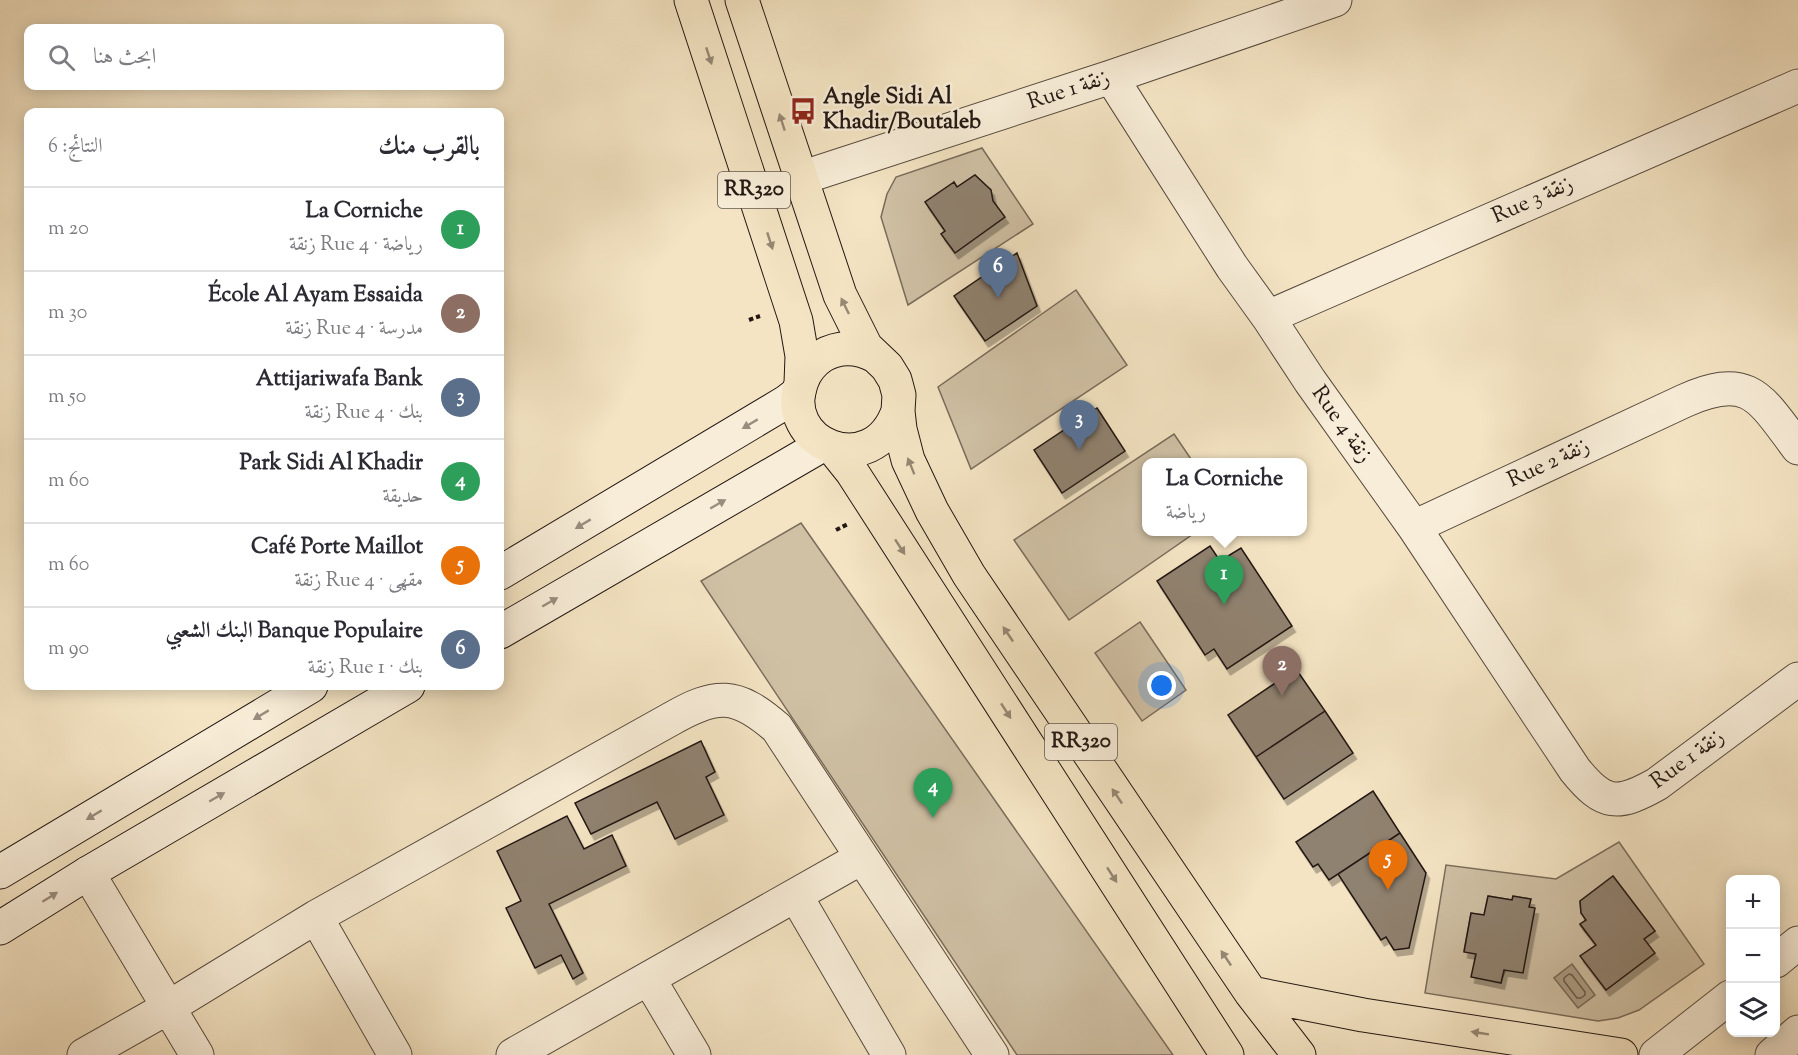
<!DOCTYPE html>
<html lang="ar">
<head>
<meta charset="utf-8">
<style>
  :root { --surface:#fff; --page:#f7f7f7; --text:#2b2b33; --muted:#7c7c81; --line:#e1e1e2; --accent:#8f2418 }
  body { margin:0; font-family:"Sorts Mill Goudy",Amiri,serif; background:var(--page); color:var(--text); direction:rtl }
  .controls { position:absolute; right:18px; bottom:18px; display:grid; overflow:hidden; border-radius:12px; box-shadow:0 3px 15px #0003 }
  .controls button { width:54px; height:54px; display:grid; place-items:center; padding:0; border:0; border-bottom:2px solid var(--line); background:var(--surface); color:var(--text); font:30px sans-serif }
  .you { position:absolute; left:1162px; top:686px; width:21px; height:21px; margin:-15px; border:4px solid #fff; border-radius:50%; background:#1a73e8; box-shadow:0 0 0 9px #1a73e833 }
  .badge { display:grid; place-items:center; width:39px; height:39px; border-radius:50%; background:var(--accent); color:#fff; font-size:20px; font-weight:700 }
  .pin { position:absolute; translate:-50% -50px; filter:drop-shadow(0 2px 3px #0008) }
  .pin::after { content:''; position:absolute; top:32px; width:21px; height:18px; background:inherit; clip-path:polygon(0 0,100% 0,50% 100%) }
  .popup { position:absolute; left:1142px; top:458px; width:165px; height:78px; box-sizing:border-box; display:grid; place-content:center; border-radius:12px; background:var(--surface); filter:drop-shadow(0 2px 4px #0005); font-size:20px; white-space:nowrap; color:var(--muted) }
  .popup b { font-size:22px; color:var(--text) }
  .popup::after { content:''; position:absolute; left:50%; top:100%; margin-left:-12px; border:12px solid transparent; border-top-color:var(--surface) }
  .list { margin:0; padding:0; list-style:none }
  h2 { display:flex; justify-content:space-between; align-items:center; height:78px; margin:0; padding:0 24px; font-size:26px }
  h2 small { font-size:20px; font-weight:400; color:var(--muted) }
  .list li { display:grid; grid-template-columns:39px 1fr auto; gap:18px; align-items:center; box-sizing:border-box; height:84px; padding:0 24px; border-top:2px solid var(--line) }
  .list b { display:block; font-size:22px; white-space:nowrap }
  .list p { margin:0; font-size:20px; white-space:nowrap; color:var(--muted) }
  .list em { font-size:20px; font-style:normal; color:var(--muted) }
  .icon { flex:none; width:33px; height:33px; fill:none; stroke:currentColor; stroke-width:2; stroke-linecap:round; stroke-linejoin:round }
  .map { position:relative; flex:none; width:1798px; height:1055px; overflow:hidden; direction:ltr }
  .search { position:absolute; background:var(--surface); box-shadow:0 3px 15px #0003; left:24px; top:24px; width:480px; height:66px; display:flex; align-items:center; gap:15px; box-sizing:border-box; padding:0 21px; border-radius:12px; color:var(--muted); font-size:22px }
  .panel { position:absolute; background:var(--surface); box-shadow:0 3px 15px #0003; left:24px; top:108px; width:480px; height:582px; border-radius:12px; direction:rtl }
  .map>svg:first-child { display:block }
  .green { fill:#d0c1a5; stroke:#7a6c5c; stroke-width:1.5; fill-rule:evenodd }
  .water { fill:#ad9f87; stroke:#766959; stroke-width:1.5 }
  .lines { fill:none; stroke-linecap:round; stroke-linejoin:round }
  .shore { stroke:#685c4d; stroke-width:1.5 }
  .building { fill:#90826f; stroke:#231813; stroke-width:1.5; filter:url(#shadow) }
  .street-casing { stroke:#574b3f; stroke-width:35 }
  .secondary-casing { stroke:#231813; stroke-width:35 }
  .primary-casing { stroke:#231813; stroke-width:35 }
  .path { stroke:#231813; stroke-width:4; stroke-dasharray:4.5 3; stroke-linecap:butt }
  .street { stroke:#f8edd8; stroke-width:33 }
  .secondary { stroke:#f8edd8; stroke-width:33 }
  .primary { stroke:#f4e4c3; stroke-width:33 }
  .oneway { fill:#968874 }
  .oneway2 { fill:#988d7f }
  .labels { text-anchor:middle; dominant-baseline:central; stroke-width:5; stroke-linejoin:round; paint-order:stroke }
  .shield { fill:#f8edd8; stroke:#63584e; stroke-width:1.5 }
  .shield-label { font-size:21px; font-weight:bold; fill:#231813 }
  .street-label { font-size:22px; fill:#231813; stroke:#f8edd8 }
  .poi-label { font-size:22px; font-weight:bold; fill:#231813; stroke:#f8edd8; text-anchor:start }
</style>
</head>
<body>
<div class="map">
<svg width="1798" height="1055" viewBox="0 0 1798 1055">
  <defs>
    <filter id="shadow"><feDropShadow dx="3.5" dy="6" stdDeviation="0" flood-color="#0004"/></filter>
  </defs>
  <rect width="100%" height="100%" fill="#f4e4c3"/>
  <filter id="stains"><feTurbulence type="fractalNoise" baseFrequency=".00333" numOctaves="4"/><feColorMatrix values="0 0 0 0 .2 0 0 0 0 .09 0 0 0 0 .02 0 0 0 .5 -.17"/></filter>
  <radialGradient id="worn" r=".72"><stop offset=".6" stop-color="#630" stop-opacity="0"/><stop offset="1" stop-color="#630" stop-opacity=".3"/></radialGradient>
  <path class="green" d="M 982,148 L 1033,224 L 908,305 L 881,217 L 887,194 L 896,177 ZM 975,175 L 990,190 L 993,201 L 1004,217 L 941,234 L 945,231 L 954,182 L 957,187 Z
    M 1076,290 L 1127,365 L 971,469 L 938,387 Z
    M 1174,434 L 1193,462 L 1146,462 L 1146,532 L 1196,532 L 1069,620 L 1014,540 Z
    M 801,523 L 1173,1055 L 1017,1055 L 701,581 Z
    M 1140,622 L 1186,690 L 1142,721 L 1095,653 Z
    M 1619,842 L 1704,964 L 1639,1010 L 1618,1018 L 1598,1021 L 1425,993 L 1446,865 L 1556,879 ZM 1613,876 L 1655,931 L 1644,939 L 1654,953 L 1606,990 L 1581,956 L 1596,945 L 1580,925 L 1586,920 L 1581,913 L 1580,901 ZM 1488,896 L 1512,900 L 1513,896 L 1531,899 L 1501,982 L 1472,977 L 1476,954 L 1464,951 L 1471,913 L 1484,915 Z"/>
  <path class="water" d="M 1572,964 L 1595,995 L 1578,1008 L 1554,978 Z"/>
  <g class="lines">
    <path class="shore" d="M 1569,974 L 1572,975 L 1585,992 L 1585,995 L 1581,998 L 1577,998 L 1564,981 L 1564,978 Z"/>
  </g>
  <path class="building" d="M 975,175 L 991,190 L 993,201 L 1005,217 L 955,253 L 941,234 L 945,231 L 925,202 L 954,182 L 957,187 Z
    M 1017,253 L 1037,306 L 985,341 L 954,296 Z
    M 1097,408 L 1125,451 L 1062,493 L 1034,450 Z
    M 1210,546 L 1220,561 L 1241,548 L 1292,626 L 1227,669 L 1214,649 L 1205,655 L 1157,581 Z
    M 1296,669 L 1325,711 L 1256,757 L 1228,715 Z
    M 1325,711 L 1353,753 L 1284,799 L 1256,757 Z
    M 701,741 L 715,772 L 706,777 L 724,815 L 675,839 L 657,802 L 591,834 L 575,803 Z
    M 1373,791 L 1400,833 L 1329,880 L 1318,864 L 1313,867 L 1296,842 Z
    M 567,816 L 584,849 L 612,835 L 626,866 L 549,904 L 583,973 L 573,979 L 561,955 L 535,968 L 506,908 L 521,901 L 497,851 Z
    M 1400,833 L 1426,873 L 1409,948 L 1394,950 L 1386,937 L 1381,940 L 1338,874 Z
    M 1613,876 L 1655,931 L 1644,939 L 1655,953 L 1606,990 L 1580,956 L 1596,945 L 1580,924 L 1586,920 L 1581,913 L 1580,901 Z
    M 1488,896 L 1512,900 L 1513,896 L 1531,899 L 1529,907 L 1535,908 L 1523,973 L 1504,970 L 1501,983 L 1471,977 L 1476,954 L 1464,952 L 1471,913 L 1484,915 Z"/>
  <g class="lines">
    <defs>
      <path id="street" d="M 1111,77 L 1232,267 L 1268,317 L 1310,381 L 1414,527 L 1575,770 C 1604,806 1618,806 1657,784 L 1798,679
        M 801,178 L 1111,77 L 1335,0
        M 1268,317 L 1798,86
        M 1414,527 L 1684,401 C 1750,371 1761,399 1798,448
        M 88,873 L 197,1055
        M 796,896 L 889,1055
        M 316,917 L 395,1055
        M 1776,961 L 1798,943
        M 649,979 L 694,1055
        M 84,1055 L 169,1007 L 316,917 L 671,719 C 716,693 736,692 777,728 L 992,1055
        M 513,1055 L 861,858
        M 1656,1055 L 1730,997
        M 1772,1055 L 1798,1032"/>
      <path id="secondary" d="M 500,573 L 786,402 L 799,392
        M 500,632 L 824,444
        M 0,872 L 311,686
        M 0,928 L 88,873 L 408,686"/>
      <path id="primary" d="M 691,0 L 796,321 L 802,356 L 801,383
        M 742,0 L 840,295 L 866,347 L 887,367 L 895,380 L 899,395 L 898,411 L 900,429 L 908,460 L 932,511 L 969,575 L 1251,993 L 1299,1055
        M 875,356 C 858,347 839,346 822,356 C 813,362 806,370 802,381 C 777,443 872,484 898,411
        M 832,447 L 852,472 L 1227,1055
        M 1251,993 L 1363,1015 L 1621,1055"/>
    </defs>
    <use href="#street" class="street-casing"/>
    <use href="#secondary" class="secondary-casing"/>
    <use href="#primary" class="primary-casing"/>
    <path class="path" d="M 749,320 L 760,316
      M 836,530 L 848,524"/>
    <use href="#street" class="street"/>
    <use href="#secondary" class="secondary"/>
    <use href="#primary" class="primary"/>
  </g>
  <defs><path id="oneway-solid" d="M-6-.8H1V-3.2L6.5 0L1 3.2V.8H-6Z" transform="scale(1.5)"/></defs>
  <g class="oneway">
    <use href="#oneway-solid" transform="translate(709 56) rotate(72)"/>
    <use href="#oneway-solid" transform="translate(782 122) rotate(-108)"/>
    <use href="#oneway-solid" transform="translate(770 241) rotate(72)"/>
    <use href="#oneway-solid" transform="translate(845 306) rotate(-116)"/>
    <use href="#oneway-solid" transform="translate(911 466) rotate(-112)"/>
    <use href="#oneway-solid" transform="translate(900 547) rotate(57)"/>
    <use href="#oneway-solid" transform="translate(1008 634) rotate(-124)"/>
    <use href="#oneway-solid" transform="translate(1006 711) rotate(57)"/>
    <use href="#oneway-solid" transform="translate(1117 796) rotate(-124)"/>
    <use href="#oneway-solid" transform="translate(1112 875) rotate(57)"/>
    <use href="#oneway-solid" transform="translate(1226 958) rotate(-124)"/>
    <use href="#oneway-solid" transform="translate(1480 1033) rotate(-171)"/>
  </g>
  <g class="oneway2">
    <use href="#oneway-solid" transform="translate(750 424) rotate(149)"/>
    <use href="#oneway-solid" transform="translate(718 504) rotate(-30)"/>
    <use href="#oneway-solid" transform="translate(583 524) rotate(149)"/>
    <use href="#oneway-solid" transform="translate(550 602) rotate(-30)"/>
    <use href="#oneway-solid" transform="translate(261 715) rotate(149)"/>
    <use href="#oneway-solid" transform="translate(217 797) rotate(-30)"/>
    <use href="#oneway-solid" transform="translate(94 815) rotate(149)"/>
    <use href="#oneway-solid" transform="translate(50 897) rotate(-32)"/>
  </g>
  <defs>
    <symbol id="bus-bare" viewBox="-9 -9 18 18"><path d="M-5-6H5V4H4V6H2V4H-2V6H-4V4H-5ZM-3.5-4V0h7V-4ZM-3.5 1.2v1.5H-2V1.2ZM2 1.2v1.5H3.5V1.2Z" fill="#8f2418" stroke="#f8edd8" stroke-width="2.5" paint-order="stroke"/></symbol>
  </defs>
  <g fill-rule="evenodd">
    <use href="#bus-bare" x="784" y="92" width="38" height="38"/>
  </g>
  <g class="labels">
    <g class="shield">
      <rect x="718" y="172" width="72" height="36" rx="4.5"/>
      <rect x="1045" y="724" width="72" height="36" rx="4.5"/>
    </g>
    <g class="shield-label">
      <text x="754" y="190">RR320</text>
      <text x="1081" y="742">RR320</text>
    </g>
    <g class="street-label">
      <text transform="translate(1069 91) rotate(-18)">Rue 1 زنقة</text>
      <text transform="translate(1533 201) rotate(-24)">Rue 3 زنقة</text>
      <text transform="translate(1341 425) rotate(55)">Rue 4 زنقة</text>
      <text transform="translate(1549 464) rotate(-25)">Rue 2 زنقة</text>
      <text transform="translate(1688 760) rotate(-36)">Rue 1 زنقة</text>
    </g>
    <g class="poi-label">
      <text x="823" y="98">Angle Sidi Al<tspan x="823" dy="25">Khadir/Boutaleb</tspan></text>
    </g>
  </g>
  <rect width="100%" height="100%" filter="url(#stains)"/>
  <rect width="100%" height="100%" fill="url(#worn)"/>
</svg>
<div class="controls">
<button>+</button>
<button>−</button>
<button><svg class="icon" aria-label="layers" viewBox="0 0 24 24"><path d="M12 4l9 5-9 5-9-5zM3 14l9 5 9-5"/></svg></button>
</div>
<div class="you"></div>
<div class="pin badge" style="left:1224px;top:605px;background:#2e9e5b">1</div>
<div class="popup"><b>La Corniche</b>رياضة</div>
<div class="pin badge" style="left:1282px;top:696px;background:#8d6e63">2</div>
<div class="pin badge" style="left:1079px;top:450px;background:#5c6f8a">3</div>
<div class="pin badge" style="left:933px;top:818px;background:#2e9e5b">4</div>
<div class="pin badge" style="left:1388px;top:890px;background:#e8710a">5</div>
<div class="pin badge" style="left:998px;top:298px;background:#5c6f8a">6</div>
<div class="search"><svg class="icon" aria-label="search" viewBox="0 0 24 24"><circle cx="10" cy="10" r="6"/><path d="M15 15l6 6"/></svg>ابحث هنا</div>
<section class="panel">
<h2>بالقرب منك<small>النتائج: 6</small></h2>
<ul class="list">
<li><span class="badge" style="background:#2e9e5b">1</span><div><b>La Corniche</b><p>رياضة · Rue 4 زنقة</p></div><em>20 m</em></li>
<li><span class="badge" style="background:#8d6e63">2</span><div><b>École Al Ayam Essaida</b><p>مدرسة · Rue 4 زنقة</p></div><em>30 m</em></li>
<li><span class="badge" style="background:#5c6f8a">3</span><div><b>Attijariwafa Bank</b><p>بنك · Rue 4 زنقة</p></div><em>50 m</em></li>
<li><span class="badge" style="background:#2e9e5b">4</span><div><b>Park Sidi Al Khadir</b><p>حديقة</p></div><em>60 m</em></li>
<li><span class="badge" style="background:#e8710a">5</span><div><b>Café Porte Maillot</b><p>مقهى · Rue 4 زنقة</p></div><em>60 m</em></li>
<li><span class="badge" style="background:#5c6f8a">6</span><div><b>Banque Populaire البنك الشعبي</b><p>بنك · Rue 1 زنقة</p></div><em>90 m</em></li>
</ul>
</section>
</div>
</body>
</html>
